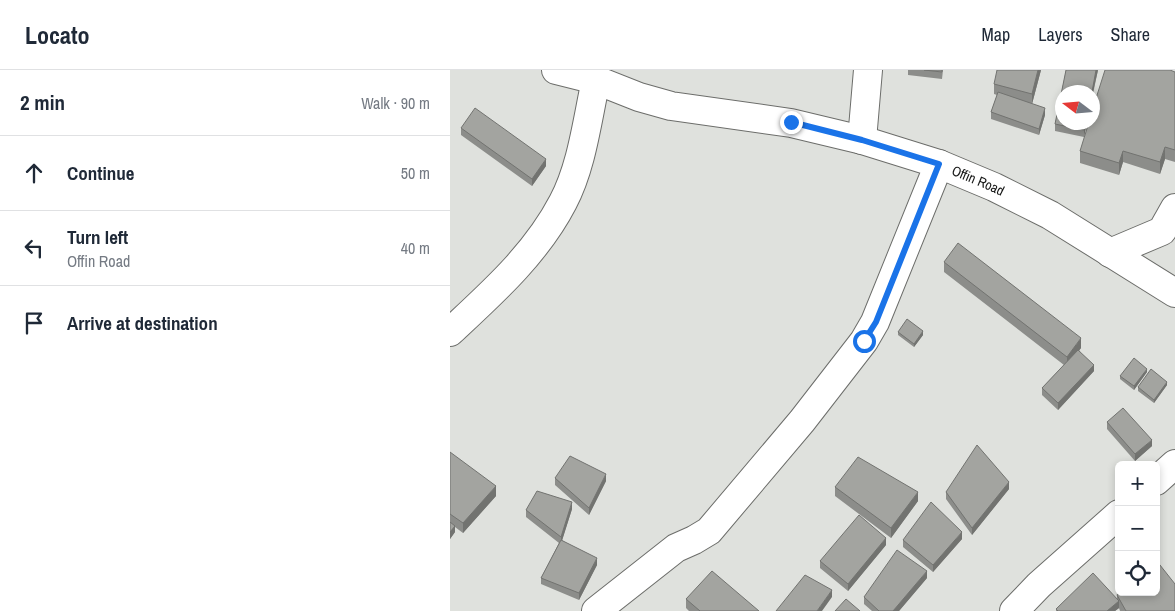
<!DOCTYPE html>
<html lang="en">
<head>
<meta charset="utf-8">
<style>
  :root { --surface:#fff; --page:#f6f6f7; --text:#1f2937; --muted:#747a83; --line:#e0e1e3 }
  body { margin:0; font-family:"Archivo Narrow",sans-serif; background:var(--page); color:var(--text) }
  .controls { position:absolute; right:15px; bottom:15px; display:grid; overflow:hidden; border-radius:8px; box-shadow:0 2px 8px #0003 }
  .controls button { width:45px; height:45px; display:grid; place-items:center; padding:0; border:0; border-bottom:1px solid var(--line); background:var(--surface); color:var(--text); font:25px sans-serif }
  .compass { position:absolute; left:605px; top:15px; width:45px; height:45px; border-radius:50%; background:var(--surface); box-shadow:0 2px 8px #0003; rotate:286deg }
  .stop { position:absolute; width:15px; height:15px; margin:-11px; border:4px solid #1a73e8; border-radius:50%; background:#fff }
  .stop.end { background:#1a73e8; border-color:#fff; box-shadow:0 1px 5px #0008 }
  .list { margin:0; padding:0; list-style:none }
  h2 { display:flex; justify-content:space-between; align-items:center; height:65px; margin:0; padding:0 20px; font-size:21px }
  h2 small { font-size:16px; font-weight:400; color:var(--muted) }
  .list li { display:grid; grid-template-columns:32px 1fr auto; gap:15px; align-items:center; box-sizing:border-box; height:75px; padding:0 20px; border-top:1px solid var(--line) }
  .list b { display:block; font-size:19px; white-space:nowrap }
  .list p { margin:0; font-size:16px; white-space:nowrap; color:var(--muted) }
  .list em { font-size:16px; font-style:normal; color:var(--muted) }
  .icon { flex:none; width:28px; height:28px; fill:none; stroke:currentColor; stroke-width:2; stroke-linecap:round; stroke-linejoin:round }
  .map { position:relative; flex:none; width:725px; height:541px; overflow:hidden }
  header { display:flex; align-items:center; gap:30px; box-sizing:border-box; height:70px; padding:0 25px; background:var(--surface); border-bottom:1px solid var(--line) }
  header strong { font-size:24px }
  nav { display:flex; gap:28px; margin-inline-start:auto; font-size:18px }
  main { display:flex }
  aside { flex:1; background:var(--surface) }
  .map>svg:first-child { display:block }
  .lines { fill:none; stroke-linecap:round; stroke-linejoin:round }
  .minor-casing { stroke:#6c6d6a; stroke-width:30 }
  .minor { stroke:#fff; stroke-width:28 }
  .wall { fill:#8c8d8a }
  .shaded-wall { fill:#727370 }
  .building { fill:#a3a4a0; stroke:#727370 }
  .route { stroke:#1a73e8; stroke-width:6 }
  .labels { text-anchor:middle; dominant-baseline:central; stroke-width:4.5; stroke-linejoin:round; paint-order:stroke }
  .street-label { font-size:14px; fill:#161716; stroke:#eceeea }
</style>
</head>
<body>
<header>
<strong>Locato</strong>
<nav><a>Map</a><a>Layers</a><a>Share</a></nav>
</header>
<main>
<aside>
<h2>2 min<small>Walk · 90 m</small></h2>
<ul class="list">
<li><svg class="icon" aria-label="ahead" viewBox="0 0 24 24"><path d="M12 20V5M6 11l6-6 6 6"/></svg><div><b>Continue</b></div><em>50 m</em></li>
<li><svg class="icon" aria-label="left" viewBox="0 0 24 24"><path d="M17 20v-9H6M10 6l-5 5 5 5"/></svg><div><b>Turn left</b><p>Offin Road</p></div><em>40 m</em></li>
<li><svg class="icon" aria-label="arrive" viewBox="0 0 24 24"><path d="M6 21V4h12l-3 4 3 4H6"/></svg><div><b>Arrive at destination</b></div></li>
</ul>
</aside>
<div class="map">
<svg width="725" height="541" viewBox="0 0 725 541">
  <rect width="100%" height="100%" fill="#dfe1dd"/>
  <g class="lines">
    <defs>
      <g id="minor">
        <path id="s1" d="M 106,0 L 146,10 L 189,27 L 221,36 L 341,53 L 412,70 L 489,94 L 544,117 L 600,145 L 725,223"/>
        <path d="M 412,70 L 418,0"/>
        <path d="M 660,183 L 712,161 L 725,138"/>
        <path d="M 0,262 C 42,223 86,184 113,132 C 132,96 137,51 146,10"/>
        <path d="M 706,411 L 725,394"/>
        <path d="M 146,541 L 226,478 L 244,470 L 259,461 L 352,351 L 414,271 L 425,252 L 489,94"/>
        <path d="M 564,541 L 589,515 L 669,444"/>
      </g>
    </defs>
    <use href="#minor" class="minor-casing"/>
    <use href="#minor" class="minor"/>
  </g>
  <path class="wall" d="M 458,0 L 493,0 L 492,9 L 458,5 Z
    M 591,0 L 582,34 L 595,45 L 589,65 L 541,49 L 541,42 L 547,25 L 544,24 L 544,14 Z
    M 616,0 L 648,0 L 634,67 L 605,61 L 605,54 Z
    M 725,2 L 725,92 L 715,89 L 710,104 L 673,92 L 669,105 L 630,93 L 630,81 Z
    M 11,58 L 96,96 L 82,116 L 11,65 Z
    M 494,192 L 631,278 L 629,280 L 644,301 L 608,340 L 592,325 L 592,318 L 614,295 L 494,202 Z
    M 448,262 L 473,265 L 464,277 L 448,265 Z
    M 697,302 L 684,320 L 670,309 L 670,306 Z
    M 717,315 L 704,333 L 688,321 L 688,317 Z
    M 657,352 L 702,376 L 685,391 L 657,359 Z
    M 0,382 L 46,426 L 13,463 L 5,457 L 5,462 L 0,469 Z
    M 105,408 L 156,411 L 139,445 L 105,415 Z
    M 385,417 L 468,431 L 441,468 L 385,426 Z
    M 559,419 L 522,465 L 496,429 L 496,422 Z
    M 122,439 L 112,470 L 147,495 L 129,530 L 91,514 L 91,508 L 109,473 L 76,447 L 76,440 Z
    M 512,469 L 483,502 L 453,477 L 453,470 Z
    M 436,475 L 398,521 L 370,498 L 370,491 Z
    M 477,508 L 449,541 L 422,541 L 414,534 L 414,527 Z
    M 667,525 L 725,541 L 670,541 L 669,538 L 665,541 L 606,541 L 606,539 L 667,529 Z
    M 236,529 L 309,541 L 239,541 L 236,538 Z"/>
  <path class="shaded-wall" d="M 588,0 L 591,0 L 582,34 L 582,24 Z
    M 646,0 L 648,0 L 642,26 L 642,22 Z
    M 595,38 L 595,45 L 589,65 L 589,59 Z
    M 636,52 L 637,52 L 634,67 L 634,60 Z
    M 715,77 L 715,89 L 710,104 L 710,92 Z
    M 673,81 L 673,92 L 669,105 L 669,93 Z
    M 96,89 L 96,96 L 82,116 L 82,109 Z
    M 473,261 L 473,265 L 464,277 L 464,274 Z
    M 631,268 L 631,278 L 617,297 L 617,287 Z
    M 644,295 L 644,301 L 608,340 L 608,333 Z
    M 697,299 L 697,302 L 684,320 L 684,316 Z
    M 717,312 L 717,315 L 704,333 L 704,330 Z
    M 702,370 L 702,376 L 685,391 L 685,384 Z
    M 156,404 L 156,411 L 139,445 L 139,438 Z
    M 559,412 L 559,419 L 522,465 L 522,458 Z
    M 46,416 L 46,426 L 13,463 L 13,453 Z
    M 468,422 L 468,431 L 441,468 L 441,458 Z
    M 122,432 L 122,439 L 111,474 L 111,467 Z
    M 5,456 L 5,462 L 0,469 L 0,462 Z
    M 512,462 L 512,469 L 483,502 L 483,495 Z
    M 436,468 L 436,475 L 398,521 L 398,514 Z
    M 147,488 L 147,495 L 129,530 L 129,523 Z
    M 477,501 L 477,508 L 449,541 L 443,541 Z
    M 382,520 L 382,527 L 372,541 L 367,541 Z
    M 669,531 L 669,538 L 665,541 L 657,541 Z"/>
  <path class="building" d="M 474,0 L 492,0 L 492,2 Z
    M 547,0 L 588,0 L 582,24 L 544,14 Z
    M 616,0 L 646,0 L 642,22 L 612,22 L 612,52 L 636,52 L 634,60 L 605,54 Z
    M 655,0 L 720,0 L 725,2 L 725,80 L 715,77 L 710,92 L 673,81 L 669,93 L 630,81 L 639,52 L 642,52 L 642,41 Z
    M 548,22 L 595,38 L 589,59 L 541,42 Z
    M 25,38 L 96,89 L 82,109 L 11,58 Z
    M 508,173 L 631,268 L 617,287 L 494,192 Z
    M 457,249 L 473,261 L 464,274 L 448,262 Z
    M 628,280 L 644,295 L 608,333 L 592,318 Z
    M 684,288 L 697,299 L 684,316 L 670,306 Z
    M 701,299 L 717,312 L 704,330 L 688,317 Z
    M 673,338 L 702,370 L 685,384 L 657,352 Z
    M 527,375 L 559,412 L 522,458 L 496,422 Z
    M 0,382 L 46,416 L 13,453 L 0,444 Z
    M 120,386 L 156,404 L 139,438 L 105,408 Z
    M 408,387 L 468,422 L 441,458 L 385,417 Z
    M 87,421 L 122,432 L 111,467 L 76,440 Z
    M 481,432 L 512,462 L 483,495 L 453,470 Z
    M 409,445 L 436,468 L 398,514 L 370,491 Z
    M 0,452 L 5,456 L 0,462 Z
    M 111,470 L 147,488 L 129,523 L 91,508 Z
    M 447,480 L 477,501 L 443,541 L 429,541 L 414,527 Z
    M 706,490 L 725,514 L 725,541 L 676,541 L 667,525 L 669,522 L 706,522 Z
    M 262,501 L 309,541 L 250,541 L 236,529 Z
    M 643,503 L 669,531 L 657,541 L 608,541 L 606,539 Z
    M 355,505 L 382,520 L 367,541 L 326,541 Z
    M 396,529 L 410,541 L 385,541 Z"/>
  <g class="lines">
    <path class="route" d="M 341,52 L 412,70 L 489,94 L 426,252 L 414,271"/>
  </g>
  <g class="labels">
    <g class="street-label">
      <text stroke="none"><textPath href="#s1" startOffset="438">Offin Road</textPath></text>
    </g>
  </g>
</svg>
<div class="controls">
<button>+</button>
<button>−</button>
<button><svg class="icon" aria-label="locate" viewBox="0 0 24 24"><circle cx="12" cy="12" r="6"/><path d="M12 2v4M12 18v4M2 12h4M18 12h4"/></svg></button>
</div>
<svg class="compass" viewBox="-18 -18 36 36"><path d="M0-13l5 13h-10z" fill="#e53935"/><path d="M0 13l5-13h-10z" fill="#747a83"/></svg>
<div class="stop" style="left:414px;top:271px"></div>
<div class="stop end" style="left:341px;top:52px"></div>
</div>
</main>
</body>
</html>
